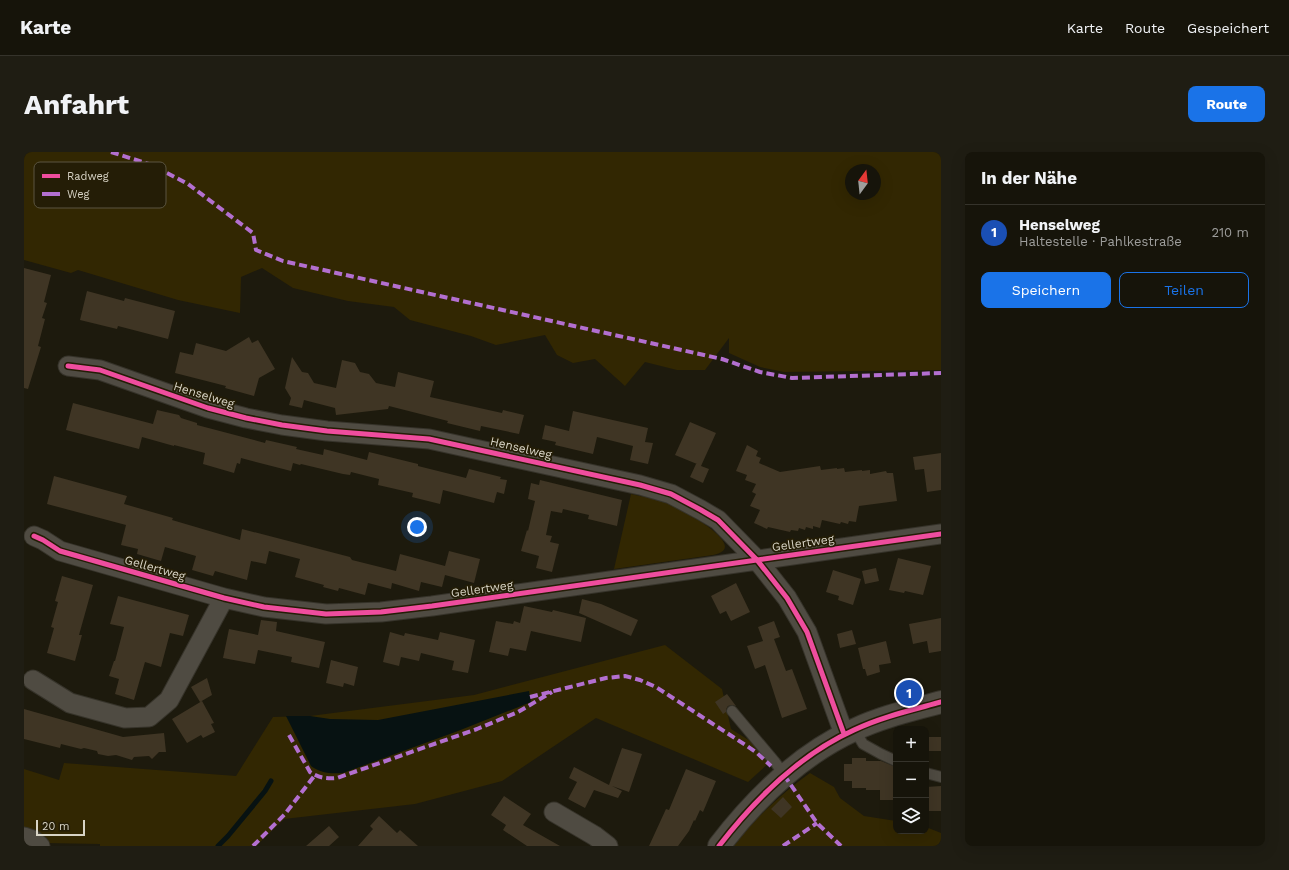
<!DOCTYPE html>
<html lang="de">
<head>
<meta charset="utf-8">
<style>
  :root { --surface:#16140a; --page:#1f1d13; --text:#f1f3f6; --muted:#9e9e9c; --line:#35332b; --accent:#1a73e8 }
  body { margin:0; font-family:"Work Sans",sans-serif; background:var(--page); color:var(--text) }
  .controls { position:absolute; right:12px; bottom:12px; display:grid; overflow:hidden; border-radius:8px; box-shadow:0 4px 16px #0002 }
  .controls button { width:36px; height:36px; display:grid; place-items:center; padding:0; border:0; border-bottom:1px solid var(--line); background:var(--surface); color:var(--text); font:20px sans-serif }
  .compass { position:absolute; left:821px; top:12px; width:36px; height:36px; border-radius:50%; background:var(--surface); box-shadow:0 4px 16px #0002; rotate:15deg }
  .scale { position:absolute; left:12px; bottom:10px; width:49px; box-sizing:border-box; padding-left:4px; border:2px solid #d8d4c6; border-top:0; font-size:11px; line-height:14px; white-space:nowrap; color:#d8d4c6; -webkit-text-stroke:3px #241d06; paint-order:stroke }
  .you { position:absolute; left:393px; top:375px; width:14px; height:14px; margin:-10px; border:3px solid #fff; border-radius:50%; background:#1a73e8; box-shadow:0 0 0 6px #1a73e833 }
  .badge { display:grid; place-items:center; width:26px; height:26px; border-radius:50%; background:var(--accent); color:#fff; font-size:13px; font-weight:700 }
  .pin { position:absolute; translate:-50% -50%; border:2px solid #fff; box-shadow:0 1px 4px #0006 }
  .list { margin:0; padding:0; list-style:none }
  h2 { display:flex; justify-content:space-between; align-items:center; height:52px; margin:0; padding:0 16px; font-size:17px }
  h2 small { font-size:13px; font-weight:400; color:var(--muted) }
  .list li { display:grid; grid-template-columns:26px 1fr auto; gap:12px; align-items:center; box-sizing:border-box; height:56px; padding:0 16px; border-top:1px solid var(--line) }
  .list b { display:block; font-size:15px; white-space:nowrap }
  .list p { margin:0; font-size:13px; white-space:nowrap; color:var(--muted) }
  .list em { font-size:13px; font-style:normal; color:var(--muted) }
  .actions { display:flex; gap:8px; padding:12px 16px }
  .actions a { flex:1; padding:9px 0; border:1px solid var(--accent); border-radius:8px; text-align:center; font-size:14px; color:var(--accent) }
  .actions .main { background:var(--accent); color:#fff }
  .icon { flex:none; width:22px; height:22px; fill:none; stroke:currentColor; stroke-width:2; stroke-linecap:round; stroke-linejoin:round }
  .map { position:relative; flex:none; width:917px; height:694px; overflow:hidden; border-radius:8px }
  header { display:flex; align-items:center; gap:24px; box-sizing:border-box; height:56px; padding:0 20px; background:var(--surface); border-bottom:1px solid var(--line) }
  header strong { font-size:19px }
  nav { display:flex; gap:22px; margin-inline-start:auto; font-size:14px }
  .intro { display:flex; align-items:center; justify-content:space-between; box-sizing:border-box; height:96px; padding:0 24px }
  h1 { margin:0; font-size:28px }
  .button { padding:10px 18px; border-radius:8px; background:var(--accent); color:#fff; font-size:14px; font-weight:700 }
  main { display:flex; gap:24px; padding:0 24px }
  aside { flex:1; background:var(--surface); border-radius:8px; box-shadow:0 4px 16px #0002 }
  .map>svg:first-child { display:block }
  .green { fill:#322702; fill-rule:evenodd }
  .water { fill:#071212 }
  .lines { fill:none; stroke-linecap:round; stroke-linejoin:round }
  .stream { stroke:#071212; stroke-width:5 }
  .building { fill:#3f3524 }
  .service-casing { stroke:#36332a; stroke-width:12 }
  .minor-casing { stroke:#36332a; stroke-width:21 }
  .tertiary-casing { stroke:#36332a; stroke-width:24 }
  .service { stroke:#4f4b42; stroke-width:10 }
  .minor { stroke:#4f4b42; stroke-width:19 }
  .tertiary { stroke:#4f4b42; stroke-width:22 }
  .quiet { stroke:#b36fd0; stroke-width:4; stroke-dasharray:8 4; stroke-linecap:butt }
  .cycleway-casing { stroke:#241d06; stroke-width:8 }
  .cycleway { stroke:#ef4d9e; stroke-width:5 }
  .labels { text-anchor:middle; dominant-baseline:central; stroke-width:3.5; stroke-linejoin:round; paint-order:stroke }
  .street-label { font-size:12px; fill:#d8d4c6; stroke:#241d06 }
  .key { fill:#241d06; stroke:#5a5440; stroke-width:1 }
  .key-label { font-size:11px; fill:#d8d4c6 }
</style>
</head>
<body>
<header>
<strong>Karte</strong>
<nav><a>Karte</a><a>Route</a><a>Gespeichert</a></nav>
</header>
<div class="intro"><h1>Anfahrt</h1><a class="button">Route</a></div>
<main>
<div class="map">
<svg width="917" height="694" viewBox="0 0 917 694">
  <rect width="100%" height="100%" fill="#1d1a0d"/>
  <path class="green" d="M 0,0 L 917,0 L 917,218 L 760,220 L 736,215 L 705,201 L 705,186 L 681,218 L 653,218 L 621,210 L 601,234 L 571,207 L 549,211 L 533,203 L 521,183 L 472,193 L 447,184 L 386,168 L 370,155 L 324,149 L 269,136 L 238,116 L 217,125 L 216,161 L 154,148 L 54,118 L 47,121 L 0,108 ZM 827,18 L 851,18 L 851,42 L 827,42 Z
    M 607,342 C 619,345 632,346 643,351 C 653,355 730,395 689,403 L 590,417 Z
    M 641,493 L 698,537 L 707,577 L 731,592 L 747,609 L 724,630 L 572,566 L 478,629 L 391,652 L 260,667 L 232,694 L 76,694 L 76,692 L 21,691 L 0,681 L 0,617 L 35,628 L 40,611 L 212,624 L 249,565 L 286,564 L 450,543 Z
    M 786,621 L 810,635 L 816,646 L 840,664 L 872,669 L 872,679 L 902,679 L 902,675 L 917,681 L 917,694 L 710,694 C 731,666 758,641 786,621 Z"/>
  <path class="water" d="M 505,539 L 507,550 L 434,579 L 319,621 C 306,622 297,621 287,614 L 262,564 L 286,564 L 306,567 L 354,568 Z"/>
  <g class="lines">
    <path class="stream" d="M 194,694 L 204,684 L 241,639 L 247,629"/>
  </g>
  <path class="building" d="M 0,116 L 27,123 L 20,150 L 23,151 L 18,166 L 21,167 L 14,194 L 17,195 L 4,237 L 0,236 Z
    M 63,139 L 100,149 L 101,146 L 151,159 L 144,187 L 94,174 L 93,177 L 56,168 Z
    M 225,185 L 228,191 L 234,188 L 251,217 L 235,226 L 230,244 L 201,236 L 202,234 L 151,221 L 156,200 L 169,203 L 172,191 L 202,199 Z
    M 268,205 L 278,220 L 284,221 L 290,231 L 312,236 L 318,208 L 331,211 L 336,220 L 345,222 L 352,231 L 371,235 L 374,220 L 410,229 L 406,245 L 478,261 L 479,258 L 500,263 L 495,282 L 457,274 L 456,279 L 423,271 L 424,269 L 365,254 L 364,257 L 312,263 L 311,256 L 280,248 L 278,256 L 265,253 L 267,246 L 261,236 Z
    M 49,251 L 129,272 L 133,258 L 155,263 L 157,266 L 173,271 L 173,273 L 241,291 L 242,288 L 273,295 L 272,297 L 299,303 L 300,297 L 343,308 L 345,300 L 394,312 L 394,314 L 442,326 L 445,317 L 477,325 L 476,327 L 483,328 L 480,342 L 473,340 L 470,351 L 419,338 L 416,352 L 388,345 L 389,341 L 354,333 L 355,327 L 327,320 L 326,323 L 319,322 L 277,312 L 276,313 L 269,311 L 267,319 L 217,306 L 216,312 L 213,311 L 210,321 L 179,312 L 181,301 L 150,293 L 150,294 L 118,285 L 115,297 L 42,278 Z
    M 549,259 L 624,276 L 621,290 L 629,291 L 624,312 L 606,308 L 609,294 L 573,285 L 569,302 L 531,293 L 532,290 L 518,287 L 521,273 L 545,279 Z
    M 666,270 L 692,281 L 677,314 L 685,317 L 679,331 L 666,325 L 672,312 L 673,312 L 651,303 Z
    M 723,293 L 734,299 L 732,304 L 737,306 L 735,311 L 756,320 L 796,314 L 797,318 L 813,316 L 813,317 L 820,316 L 821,320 L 838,318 L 838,319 L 846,318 L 846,322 L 862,319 L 863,321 L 869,321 L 873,349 L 835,354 L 832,370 L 825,369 L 824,372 L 817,370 L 816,372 L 798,368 L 796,376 L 789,374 L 789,377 L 782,375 L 781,378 L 775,376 L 774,379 L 767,378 L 766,380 L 744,375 L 743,377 L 730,371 L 736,358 L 726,354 L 732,342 L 728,340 L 732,332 L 721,328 L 723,323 L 712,319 Z
    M 917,301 L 917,338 L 903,340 L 900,317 L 891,318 L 889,305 Z
    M 30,324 L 103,344 L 100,352 L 149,366 L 148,368 L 216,388 L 218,377 L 326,405 L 328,408 L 372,419 L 376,402 L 421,414 L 425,399 L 456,407 L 450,431 L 421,423 L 418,435 L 397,430 L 395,439 L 368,431 L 367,437 L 344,431 L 341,443 L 315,436 L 314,439 L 299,435 L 300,433 L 271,425 L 276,407 L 245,399 L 242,412 L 227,409 L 223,428 L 191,419 L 189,424 L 168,418 L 172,404 L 141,395 L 137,409 L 113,402 L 114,397 L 97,393 L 102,373 L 23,352 Z
    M 516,328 L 598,348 L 593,374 L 564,367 L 565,363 L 539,357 L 538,361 L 527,359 L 522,383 L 528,384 L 526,390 L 535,392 L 528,420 L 512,416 L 515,404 L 497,399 L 503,378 L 504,379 L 511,349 L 504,347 L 507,331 L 515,333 Z
    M 874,406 L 907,414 L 899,443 L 881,439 L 880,441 L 865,438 Z
    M 852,416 L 855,429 L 841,432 L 838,419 Z
    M 809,418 L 837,427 L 829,453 L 814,448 L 815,444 L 802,440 Z
    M 38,424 L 69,433 L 55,483 L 58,483 L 51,509 L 23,501 L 30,476 L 27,475 L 34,450 L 31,449 Z
    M 712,431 L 726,460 L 707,469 L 702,459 L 696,462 L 687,444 Z
    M 94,444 L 165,463 L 159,484 L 146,481 L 137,515 L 121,510 L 110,548 L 91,542 L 95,527 L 85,524 L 90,509 L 91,509 L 100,475 L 86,472 Z
    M 558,447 L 577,452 L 614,468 L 607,484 L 555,461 Z
    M 500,454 L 528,460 L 529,458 L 562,466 L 557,490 L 507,479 L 502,499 L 486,496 L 484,504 L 465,500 L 472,469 L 489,472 L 490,469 L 496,471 Z
    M 917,466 L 917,499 L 905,501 L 903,489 L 889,492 L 885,472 Z
    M 237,468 L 253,470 L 252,479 L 301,490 L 295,516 L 267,510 L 268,505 L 234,498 L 231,512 L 199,506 L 205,477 L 234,483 Z
    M 750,469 L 756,485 L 750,487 L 762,519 L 768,517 L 783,557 L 758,566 L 741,513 L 731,517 L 723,494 L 739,489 L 734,475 Z
    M 828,478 L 832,492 L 816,496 L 813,482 Z
    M 366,480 L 380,484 L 381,481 L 414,488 L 416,480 L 451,488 L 444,521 L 428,518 L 430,509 L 397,501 L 395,509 L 377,505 L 375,514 L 359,510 Z
    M 862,489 L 867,511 L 855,513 L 856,520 L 843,524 L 841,517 L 839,517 L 834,496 Z
    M 307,508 L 334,515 L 330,534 L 320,531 L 319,535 L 302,531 Z
    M 183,526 L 188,543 L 176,550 L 167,535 Z
    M 703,542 L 712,554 L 707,553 L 704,554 L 702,557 L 702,560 L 699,562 L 691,550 Z
    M 178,549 L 190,571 L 187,572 L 191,580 L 179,586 L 177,583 L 163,591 L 148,567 Z
    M 0,557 L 99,585 L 140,581 L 142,600 L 135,600 L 128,607 L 125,604 L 110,605 L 108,608 L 92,603 L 84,604 L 74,602 L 73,599 L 60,596 L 57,597 L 37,592 L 36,596 L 0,587 Z
    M 902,585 L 917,585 L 917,599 L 902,599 Z
    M 598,596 L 618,602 L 605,640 L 588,634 L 598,639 L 594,646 L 570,638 L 561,656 L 544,647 L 553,630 L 545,626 L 550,615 L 585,633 Z
    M 828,606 L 842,606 L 842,609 L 857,609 L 872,615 L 872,648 L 856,648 L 856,638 L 842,638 L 842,636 L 828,636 L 828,629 L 820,629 L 820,612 L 828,612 Z
    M 662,617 L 692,629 L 679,660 L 676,658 L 671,669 L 670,668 L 665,679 L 654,694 L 625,694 L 642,657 L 645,658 Z
    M 917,634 L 917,659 L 902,659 L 902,635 Z
    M 480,644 L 507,662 L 499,673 L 536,694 L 503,694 L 479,678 L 482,673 L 467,663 Z
    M 759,645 L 768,655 L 757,666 L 747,657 Z
    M 355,664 L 373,681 L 376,678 L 394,694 L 334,694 L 349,677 L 346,674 Z
    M 305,674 L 315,685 L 305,694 L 282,694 Z"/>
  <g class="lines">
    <defs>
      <path id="service" d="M 708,559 L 751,610 L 760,623
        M 830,577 L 839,592 L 857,602 L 872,609
        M 902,621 L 917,625"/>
      <path id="minor" d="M 44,214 L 76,218 L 184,256 L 222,266 L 258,273 L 303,279 L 405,287 L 616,333 L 647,342 L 677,358 L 694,368 L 733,408 L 763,446 L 783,480 L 820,582
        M 10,384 L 19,388 L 36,399 L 200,446 L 240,455 L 302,462 L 357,460 L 408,454 L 917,382
        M 9,528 L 46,551 L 101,566 L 125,565 L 145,548 L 200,446
        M 530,660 L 571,684 L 584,694
        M 0,685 L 9,688 L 16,694"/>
      <path id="tertiary" d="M 695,694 C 731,647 775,603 830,578 C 857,565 888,558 917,550"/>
    </defs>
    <use href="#service" class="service-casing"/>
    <use href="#minor" class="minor-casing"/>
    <use href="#tertiary" class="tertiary-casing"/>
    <use href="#service" class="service"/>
    <use href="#minor" class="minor"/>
    <use href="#tertiary" class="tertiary"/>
    <path class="quiet" d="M 87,0 L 128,13 L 164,32 L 229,81 L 232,98 L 259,109 L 698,207 L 736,220 L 768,226 L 917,221
      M 506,545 L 582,526 L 601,524 L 616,528 L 632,535 L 723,594 L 733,601 L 747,614
      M 265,583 L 286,620 C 295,626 303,627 313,626 L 453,577 L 494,560 L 528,540
      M 760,623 L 793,671 L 817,694
      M 229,694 L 261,662 L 291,623
      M 759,694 L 793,671"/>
    <defs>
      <path id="cycleway" d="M 44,214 L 76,218 L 184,256 L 222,266 L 258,273 L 303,279 L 405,287 L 616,333 L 647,342 L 677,358 L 694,368 L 733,408 L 763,446 L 783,480 L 820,582
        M 10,384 L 19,388 L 36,399 L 200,446 L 240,455 L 302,462 L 357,460 L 408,454 L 917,382
        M 695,694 C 731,647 775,603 830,578 C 857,565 888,558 917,550"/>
    </defs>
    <use href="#cycleway" class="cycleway-casing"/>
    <use href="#cycleway" class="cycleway"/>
  </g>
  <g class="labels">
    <g class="street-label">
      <text transform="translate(180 243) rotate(17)">Henselweg</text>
      <text transform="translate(497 296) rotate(13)">Henselweg</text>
      <text transform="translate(779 391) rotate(-8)">Gellertweg</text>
      <text transform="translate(131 416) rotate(16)">Gellertweg</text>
      <text transform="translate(458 437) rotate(-8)">Gellertweg</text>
    </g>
  </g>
  <rect x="10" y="10" width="132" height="46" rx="6" class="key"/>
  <rect x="18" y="22" width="18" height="4" fill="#ef4d9e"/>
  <rect x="18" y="40" width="18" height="4" fill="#b36fd0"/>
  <g class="key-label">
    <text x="43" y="28">Radweg</text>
    <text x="43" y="46">Weg</text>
  </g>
</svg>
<div class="controls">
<button>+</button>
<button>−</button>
<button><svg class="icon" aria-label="layers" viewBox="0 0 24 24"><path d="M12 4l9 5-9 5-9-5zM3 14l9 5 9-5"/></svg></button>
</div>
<svg class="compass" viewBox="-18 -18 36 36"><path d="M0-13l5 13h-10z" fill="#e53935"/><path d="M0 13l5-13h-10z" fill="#9e9e9c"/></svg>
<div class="scale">20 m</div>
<div class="you"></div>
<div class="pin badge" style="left:885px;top:541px;background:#1a4fb4">1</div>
</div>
<aside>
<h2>In der Nähe<small></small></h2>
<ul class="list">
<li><span class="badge" style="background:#1a4fb4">1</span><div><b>Henselweg</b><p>Haltestelle · Pahlkestraße</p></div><em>210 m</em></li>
</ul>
<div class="actions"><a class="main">Speichern</a><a>Teilen</a></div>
</aside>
</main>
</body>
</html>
